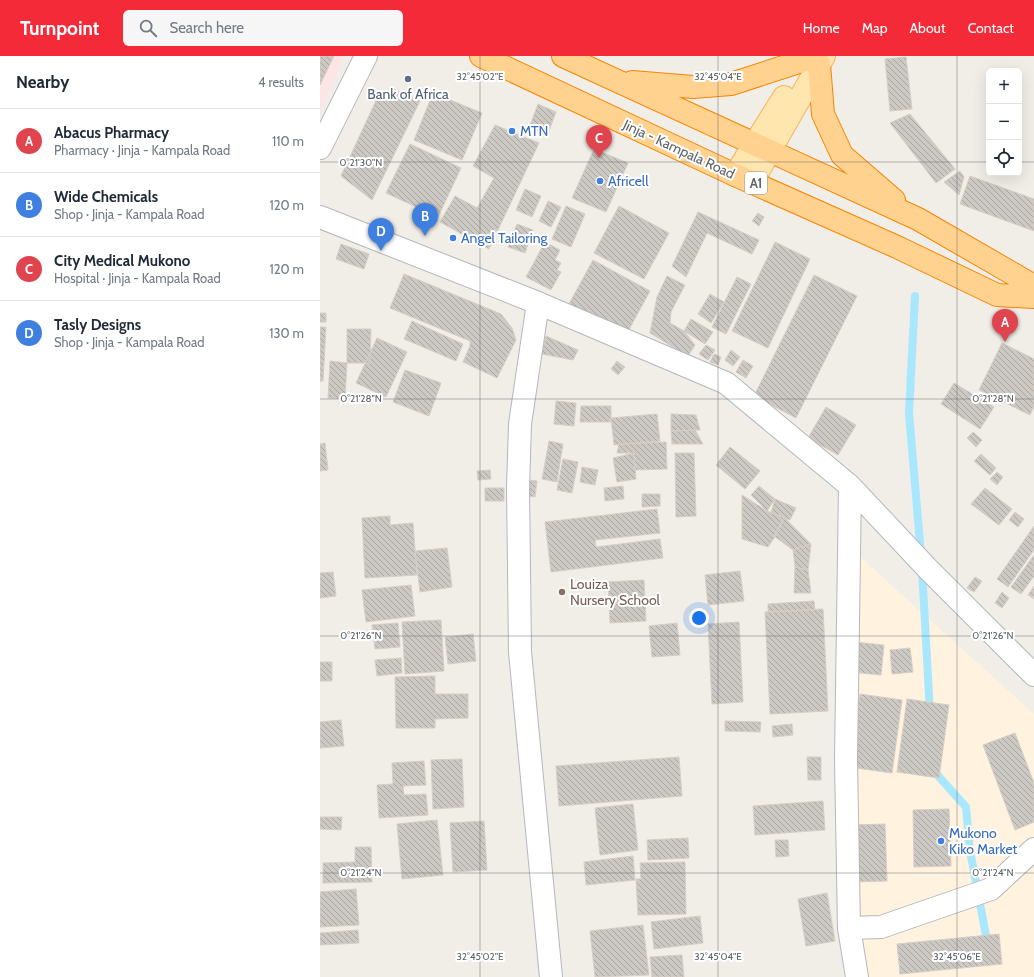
<!DOCTYPE html>
<html lang="en">
<head>
<meta charset="utf-8">
<style>
  :root { --surface:#fff; --page:#f6f6f7; --text:#1f2937; --muted:#747a83; --line:#e0e1e3; --accent:#f42a39 }
  body { margin:0; font-family:Cabin,sans-serif; background:var(--page); color:var(--text) }
  .controls { position:absolute; right:12px; top:12px; display:grid; overflow:hidden; border-radius:6px; box-shadow:0 4px 16px #0002 }
  .controls button { width:36px; height:36px; display:grid; place-items:center; padding:0; border:0; border-bottom:1px solid var(--line); background:var(--surface); color:var(--text); font:20px sans-serif }
  .you { position:absolute; left:379px; top:562px; width:14px; height:14px; margin:-10px; border:3px solid #fff; border-radius:50%; background:#1a73e8; box-shadow:0 0 0 6px #1a73e833 }
  .badge { display:grid; place-items:center; width:26px; height:26px; border-radius:50%; background:var(--accent); color:#fff; font-size:13px; font-weight:700 }
  .pin { position:absolute; translate:-50% -33px; filter:drop-shadow(0 1px 2px #0008) }
  .pin::after { content:''; position:absolute; top:21px; width:14px; height:12px; background:inherit; clip-path:polygon(0 0,100% 0,50% 100%) }
  .list { margin:0; padding:0; list-style:none }
  h2 { display:flex; justify-content:space-between; align-items:center; height:52px; margin:0; padding:0 16px; font-size:17px }
  h2 small { font-size:13px; font-weight:400; color:var(--muted) }
  .list li { display:grid; grid-template-columns:26px 1fr auto; gap:12px; align-items:center; box-sizing:border-box; height:64px; padding:0 16px; border-top:1px solid var(--line) }
  .list b { display:block; font-size:15px; white-space:nowrap }
  .list p { margin:0; font-size:13px; white-space:nowrap; color:var(--muted) }
  .list em { font-size:13px; font-style:normal; color:var(--muted) }
  .icon { flex:none; width:22px; height:22px; fill:none; stroke:currentColor; stroke-width:2; stroke-linecap:round; stroke-linejoin:round }
  .map { position:relative; flex:none; width:714px; height:921px; overflow:hidden }
  header { display:flex; align-items:center; gap:24px; box-sizing:border-box; height:56px; padding:0 20px; background:var(--accent); color:#fff }
  header strong { font-size:19px }
  nav { display:flex; gap:22px; margin-inline-start:auto; font-size:14px }
  .search { width:280px; height:36px; background:var(--page); display:flex; align-items:center; gap:10px; box-sizing:border-box; padding:0 14px; border-radius:6px; color:var(--muted); font-size:15px }
  main { display:flex }
  aside { flex:1; background:var(--surface) }
  .map>svg:first-child { display:block }
  .commercial { fill:#fff2de }
  .medical { fill:#fde4e5 }
  .lines { fill:none; stroke-linecap:round; stroke-linejoin:round }
  .stream { stroke:#a9e7ff; stroke-width:8 }
  .building { fill:url(#building-back-hatch); stroke:#d7cec5 }
  .minor-casing { stroke:#b4b8bc; stroke-width:24 }
  .major-casing { stroke:#fab457; stroke-width:24 }
  .highway-casing { stroke:#f88500; stroke-width:24 }
  .minor { stroke:#fff; stroke-width:22 }
  .major { stroke:#ffe6ae; stroke-width:22 }
  .highway { stroke:#ffd290; stroke-width:22 }
  .ticks { fill:none; stroke:#5e6468; stroke-width:1; stroke-opacity:0.45 }
  .service-dot { fill:#5c6f8a; stroke:#fff; stroke-width:1.5 }
  .shop-dot { fill:#3f7fe0; stroke:#fff; stroke-width:1.5 }
  .education-dot { fill:#8d6e63; stroke:#fff; stroke-width:1.5 }
  .labels { text-anchor:middle; dominant-baseline:central; stroke-width:4; stroke-linejoin:round; paint-order:stroke }
  .shield { fill:#fff; stroke:#8e9295; stroke-width:1 }
  .shield-label { font-size:13px; font-weight:bold; fill:#5e6468 }
  .service-label { font-size:14px; fill:#4e5e75; stroke:#fff }
  .shop-label { font-size:14px; fill:#366cbe; stroke:#fff; text-anchor:start }
  .street-label { font-size:14px; fill:#5e6468; stroke:#fff }
  .education-label { font-size:14px; fill:#785e54; stroke:#fff; text-anchor:start }
  .ticks-label { font-size:10px; text-anchor:middle; fill:#5e6468; stroke:#fff; stroke-width:4; stroke-linejoin:round; paint-order:stroke }
</style>
</head>
<body>
<header>
<strong>Turnpoint</strong>
<div class="search"><svg class="icon" aria-label="search" viewBox="0 0 24 24"><circle cx="10" cy="10" r="6"/><path d="M15 15l6 6"/></svg>Search here</div>
<nav><a>Home</a><a>Map</a><a>About</a><a>Contact</a></nav>
</header>
<main>
<aside>
<h2>Nearby<small>4 results</small></h2>
<ul class="list">
<li><span class="badge" style="background:#e0444e">A</span><div><b>Abacus Pharmacy</b><p>Pharmacy · Jinja - Kampala Road</p></div><em>110 m</em></li>
<li><span class="badge" style="background:#3f7fe0">B</span><div><b>Wide Chemicals</b><p>Shop · Jinja - Kampala Road</p></div><em>120 m</em></li>
<li><span class="badge" style="background:#e0444e">C</span><div><b>City Medical Mukono</b><p>Hospital · Jinja - Kampala Road</p></div><em>120 m</em></li>
<li><span class="badge" style="background:#3f7fe0">D</span><div><b>Tasly Designs</b><p>Shop · Jinja - Kampala Road</p></div><em>130 m</em></li>
</ul>
</aside>
<div class="map">
<svg width="714" height="921" viewBox="0 0 714 921">
  <defs>
    <pattern id="building-back-hatch" width="6" height="6" patternUnits="userSpaceOnUse"><rect width="6" height="6" fill="#ccc8c3"/><path d="M-1 5l2 2M0 0l6 6M5-1l2 2" fill="none" stroke="#a9a6a2"/></pattern>
  </defs>
  <rect width="100%" height="100%" fill="#f1ede7"/>
  <path class="commercial" d="M 535,496 L 714,658 L 714,921 L 537,921 Z"/>
  <path class="medical" d="M 0,0 L 24,0 L 0,55 Z"/>
  <g class="lines">
    <path class="stream" d="M 595,240 L 589,357 L 601,499
      M 602,513 L 610,657
      M 613,714 L 646,751 L 650,795 L 668,890"/>
  </g>
  <path class="building" d="M 0,0 L 14,0 L 0,29 Z
    M 586,1 L 592,53 L 570,55 L 565,3 Z
    M 74,33 L 100,45 L 52,144 L 21,120 L 60,36 Z
    M 113,37 L 162,57 L 142,104 L 94,84 Z
    M 218,48 L 236,56 L 227,80 L 209,72 Z
    M 590,58 L 635,113 L 616,127 L 570,67 Z
    M 175,69 L 219,87 L 169,193 L 120,166 L 135,140 L 157,152 L 174,122 L 153,110 Z
    M 90,88 L 141,112 L 118,161 L 66,137 Z
    M 274,93 L 308,107 L 286,156 L 252,142 Z
    M 640,115 L 644,121 L 639,139 L 624,126 Z
    M 650,120 L 714,143 L 714,175 L 640,148 Z
    M 205,133 L 221,140 L 212,161 L 196,154 Z
    M 228,145 L 241,151 L 231,171 L 219,165 Z
    M 246,150 L 265,158 L 251,191 L 232,183 Z
    M 299,150 L 349,177 L 324,223 L 274,197 Z
    M 378,156 L 439,184 L 432,198 L 387,177 L 366,221 L 352,210 Z
    M 438,157 L 444,161 L 439,170 L 432,165 Z
    M 197,168 L 213,174 L 205,197 L 188,191 Z
    M 225,186 L 240,194 L 235,204 L 241,207 L 237,214 L 241,216 L 231,234 L 206,221 Z
    M 455,186 L 490,203 L 448,292 L 412,275 Z
    M 21,188 L 49,198 L 44,213 L 16,203 Z
    M 273,204 L 330,235 L 306,279 L 249,248 Z
    M 84,218 L 181,258 L 192,272 L 196,284 L 177,322 L 143,306 L 150,290 L 150,285 L 70,252 Z
    M 494,219 L 537,240 L 476,362 L 434,340 Z
    M 347,220 L 365,229 L 351,256 L 350,267 L 364,275 L 375,289 L 368,300 L 330,277 L 337,241 Z
    M 417,221 L 431,228 L 406,278 L 392,271 Z
    M 390,238 L 404,246 L 391,267 L 378,258 Z
    M 0,257 L 6,257 L 6,266 L 0,266 Z
    M 371,263 L 393,276 L 385,288 L 364,275 Z
    M 92,265 L 143,288 L 136,305 L 84,283 Z
    M 0,271 L 6,271 L 3,325 L 0,325 Z
    M 27,273 L 51,273 L 50,307 L 27,307 Z
    M 226,280 L 258,294 L 253,304 L 222,298 Z
    M 57,282 L 87,296 L 66,341 L 36,327 Z
    M 682,287 L 714,303 L 714,350 L 710,359 L 659,334 Z
    M 386,289 L 395,294 L 388,304 L 379,298 Z
    M 411,294 L 420,301 L 413,310 L 405,304 Z
    M 394,298 L 401,301 L 398,309 L 390,306 Z
    M 423,304 L 433,310 L 426,322 L 416,316 Z
    M 10,305 L 27,307 L 25,343 L 8,342 Z
    M 297,305 L 305,311 L 298,319 L 291,313 Z
    M 85,314 L 121,327 L 109,360 L 73,346 Z
    M 634,327 L 674,351 L 660,373 L 621,348 Z
    M 236,345 L 256,347 L 254,370 L 234,368 Z
    M 261,350 L 291,350 L 291,366 L 260,366 Z
    M 506,351 L 536,369 L 518,399 L 488,382 Z
    M 337,358 L 340,385 L 294,389 L 291,362 Z
    M 351,358 L 376,359 L 380,374 L 351,375 Z
    M 375,374 L 383,388 L 352,388 L 351,375 Z
    M 653,376 L 662,384 L 656,391 L 647,382 Z
    M 229,385 L 243,388 L 237,426 L 222,423 Z
    M 346,386 L 347,413 L 315,414 L 314,397 L 297,397 L 299,388 Z
    M 5,387 L 8,414 L 0,415 L 0,388 Z
    M 410,391 L 440,415 L 425,433 L 396,409 Z
    M 314,397 L 316,423 L 297,426 L 293,402 Z
    M 355,397 L 374,397 L 376,460 L 356,461 Z
    M 661,398 L 676,412 L 670,419 L 654,405 Z
    M 243,403 L 258,406 L 252,437 L 237,434 Z
    M 262,411 L 278,414 L 275,429 L 260,426 Z
    M 170,414 L 171,423 L 158,424 L 157,415 Z
    M 677,416 L 683,421 L 677,429 L 670,423 Z
    M 209,424 L 217,425 L 215,441 L 208,440 Z
    M 303,430 L 304,443 L 285,445 L 284,432 Z
    M 439,430 L 455,443 L 447,455 L 431,439 Z
    M 165,432 L 184,432 L 184,445 L 165,445 Z
    M 665,432 L 692,453 L 679,469 L 651,448 Z
    M 322,438 L 340,438 L 340,450 L 322,451 Z
    M 422,439 L 447,455 L 464,461 L 458,476 L 448,491 L 422,483 Z
    M 455,443 L 476,452 L 470,464 L 451,457 Z
    M 337,453 L 340,477 L 275,484 L 276,491 L 340,483 L 343,502 L 231,516 L 225,466 Z
    M 695,456 L 704,463 L 698,471 L 689,464 Z
    M 70,460 L 70,469 L 93,467 L 97,519 L 45,522 L 42,462 Z
    M 464,461 L 491,488 L 473,494 L 454,480 Z
    M 714,470 L 714,494 L 688,531 L 677,523 Z
    M 491,488 L 488,514 L 475,511 L 473,494 Z
    M 127,492 L 132,531 L 100,536 L 95,495 Z
    M 714,499 L 714,520 L 701,538 L 691,531 Z
    M 475,511 L 488,514 L 491,537 L 474,537 Z
    M 420,515 L 424,545 L 388,549 L 385,519 Z
    M 13,516 L 16,540 L 0,542 L 0,517 Z
    M 655,521 L 662,525 L 654,536 L 647,532 Z
    M 324,524 L 326,565 L 290,567 L 288,526 Z
    M 91,529 L 95,560 L 46,566 L 42,534 Z
    M 714,530 L 714,543 L 708,539 Z
    M 682,536 L 689,542 L 682,552 L 675,547 Z
    M 494,545 L 495,554 L 448,556 L 448,548 Z
    M 503,553 L 508,655 L 450,658 L 445,556 Z
    M 121,564 L 124,615 L 85,618 L 82,566 Z
    M 419,566 L 423,646 L 392,648 L 388,568 Z
    M 78,567 L 80,591 L 55,593 L 52,569 Z
    M 357,567 L 360,599 L 332,601 L 329,570 Z
    M 153,578 L 156,605 L 128,608 L 125,581 Z
    M 534,586 L 564,589 L 561,619 L 531,616 Z
    M 590,592 L 593,616 L 572,618 L 570,594 Z
    M 81,602 L 82,617 L 57,620 L 55,604 Z
    M 0,606 L 12,606 L 12,625 L 0,625 Z
    M 115,620 L 115,638 L 148,638 L 148,662 L 115,663 L 115,672 L 76,672 L 75,621 Z
    M 540,638 L 582,644 L 572,717 L 530,711 Z
    M 587,643 L 629,649 L 619,722 L 577,716 Z
    M 21,664 L 24,690 L 0,692 L 0,666 Z
    M 405,665 L 441,666 L 440,676 L 405,675 Z
    M 472,668 L 473,679 L 453,681 L 452,670 Z
    M 695,677 L 714,727 L 714,766 L 695,774 L 663,689 Z
    M 359,701 L 362,740 L 239,750 L 236,710 Z
    M 487,701 L 501,701 L 501,724 L 488,724 Z
    M 142,703 L 144,751 L 113,753 L 111,704 Z
    M 104,705 L 106,729 L 83,730 L 84,739 L 106,738 L 108,759 L 59,762 L 57,729 L 73,728 L 72,707 Z
    M 503,745 L 505,774 L 435,779 L 433,750 Z
    M 313,748 L 318,794 L 280,799 L 275,752 Z
    M 629,753 L 631,810 L 594,811 L 593,754 Z
    M 0,761 L 22,761 L 21,774 L 0,773 Z
    M 117,764 L 123,819 L 82,823 L 77,768 Z
    M 164,765 L 167,814 L 133,816 L 130,767 Z
    M 565,768 L 567,825 L 531,826 L 529,769 Z
    M 368,782 L 369,802 L 328,804 L 327,784 Z
    M 455,784 L 468,784 L 469,800 L 456,801 Z
    M 35,791 L 51,791 L 52,826 L 3,827 L 3,807 L 35,806 Z
    M 313,800 L 315,824 L 266,829 L 264,806 Z
    M 365,806 L 366,858 L 318,859 L 316,823 L 321,823 L 320,807 Z
    M 36,833 L 39,869 L 0,871 L 0,836 Z
    M 507,837 L 515,885 L 486,890 L 478,843 Z
    M 380,860 L 383,887 L 334,893 L 331,866 Z
    M 323,869 L 329,919 L 275,921 L 270,875 Z
    M 38,874 L 39,887 L 0,889 L 0,877 Z
    M 679,878 L 682,908 L 580,918 L 577,888 Z
    M 362,899 L 364,921 L 332,921 L 330,901 Z"/>
  <g class="lines">
    <defs>
      <path id="minor" d="M 0,92 L 46,0
        M 0,161 L 218,247 L 406,327 L 530,430 L 607,512 L 714,619
        M 218,247 L 200,368 L 198,432 L 200,596 L 231,921
        M 530,430 L 526,703 L 529,872 L 561,871 L 671,833 L 714,793
        M 529,872 L 537,921"/>
      <path id="major" d="M 415,119 L 464,41
        M 432,126 L 504,0"/>
      <path id="highway" d="M 161,0 L 415,119 L 577,191 L 677,239 L 714,241
        M 243,0 L 598,163 L 714,230
        M 499,8 L 503,58 L 522,99 L 574,144
        M 312,26 L 373,31 L 411,28 L 488,3"/>
    </defs>
    <use href="#minor" class="minor-casing"/>
    <use href="#major" class="major-casing"/>
    <use href="#highway" class="highway-casing"/>
    <use href="#minor" class="minor"/>
    <use href="#major" class="major"/>
    <use href="#highway" class="highway"/>
  </g>
  <path class="ticks" d="M 160,0 L 160,921M 398,0 L 398,921M 637,0 L 637,921M 0,106 L 669,106M 699,106 L 714,106M 0,343 L 714,343M 0,580 L 714,580M 0,817 L 714,817"/>
  <circle class="service-dot" cx="88" cy="23" r="4"/>
  <g class="shop-dot">
    <circle cx="192" cy="75" r="4"/>
    <circle cx="280" cy="125" r="4"/>
    <circle cx="133" cy="182" r="4"/>
    <circle cx="621" cy="785" r="4"/>
  </g>
  <circle class="education-dot" cx="242" cy="536" r="4"/>
  <g class="labels">
    <rect class="shield" x="425" y="116" width="22" height="22" rx="3"/>
    <g class="shield-label">
      <text x="436" y="127">A1</text>
    </g>
    <g class="service-label">
      <text x="88" y="38">Bank of Africa</text>
    </g>
    <g class="shop-label">
      <text x="200" y="75">MTN</text>
      <text x="288" y="125">Africell</text>
      <text x="141" y="182">Angel Tailoring</text>
      <text x="629" y="777">Mukono<tspan x="629" dy="16">Kiko Market</tspan></text>
    </g>
    <g class="street-label">
      <text transform="translate(359 93) rotate(25)">Jinja - Kampala Road</text>
    </g>
    <g class="education-label">
      <text x="250" y="528">Louiza<tspan x="250" dy="16">Nursery School</tspan></text>
    </g>
  </g>
  <g class="ticks-label">
    <text x="160" y="24">32°45'02"E</text>
    <text x="398" y="24">32°45'04"E</text>
    <text x="41" y="110">0°21'30"N</text>
    <text x="41" y="346">0°21'28"N</text>
    <text x="673" y="346">0°21'28"N</text>
    <text x="41" y="583">0°21'26"N</text>
    <text x="673" y="583">0°21'26"N</text>
    <text x="41" y="820">0°21'24"N</text>
    <text x="673" y="820">0°21'24"N</text>
    <text x="160" y="904">32°45'02"E</text>
    <text x="398" y="904">32°45'04"E</text>
    <text x="637" y="904">32°45'06"E</text>
  </g>
</svg>
<div class="controls">
<button>+</button>
<button>−</button>
<button><svg class="icon" aria-label="locate" viewBox="0 0 24 24"><circle cx="12" cy="12" r="6"/><path d="M12 2v4M12 18v4M2 12h4M18 12h4"/></svg></button>
</div>
<div class="you"></div>
<div class="pin badge" style="left:685px;top:286px;background:#e0444e">A</div>
<div class="pin badge" style="left:105px;top:180px;background:#3f7fe0">B</div>
<div class="pin badge" style="left:279px;top:102px;background:#e0444e">C</div>
<div class="pin badge" style="left:61px;top:195px;background:#3f7fe0">D</div>
</div>
</main>
</body>
</html>
